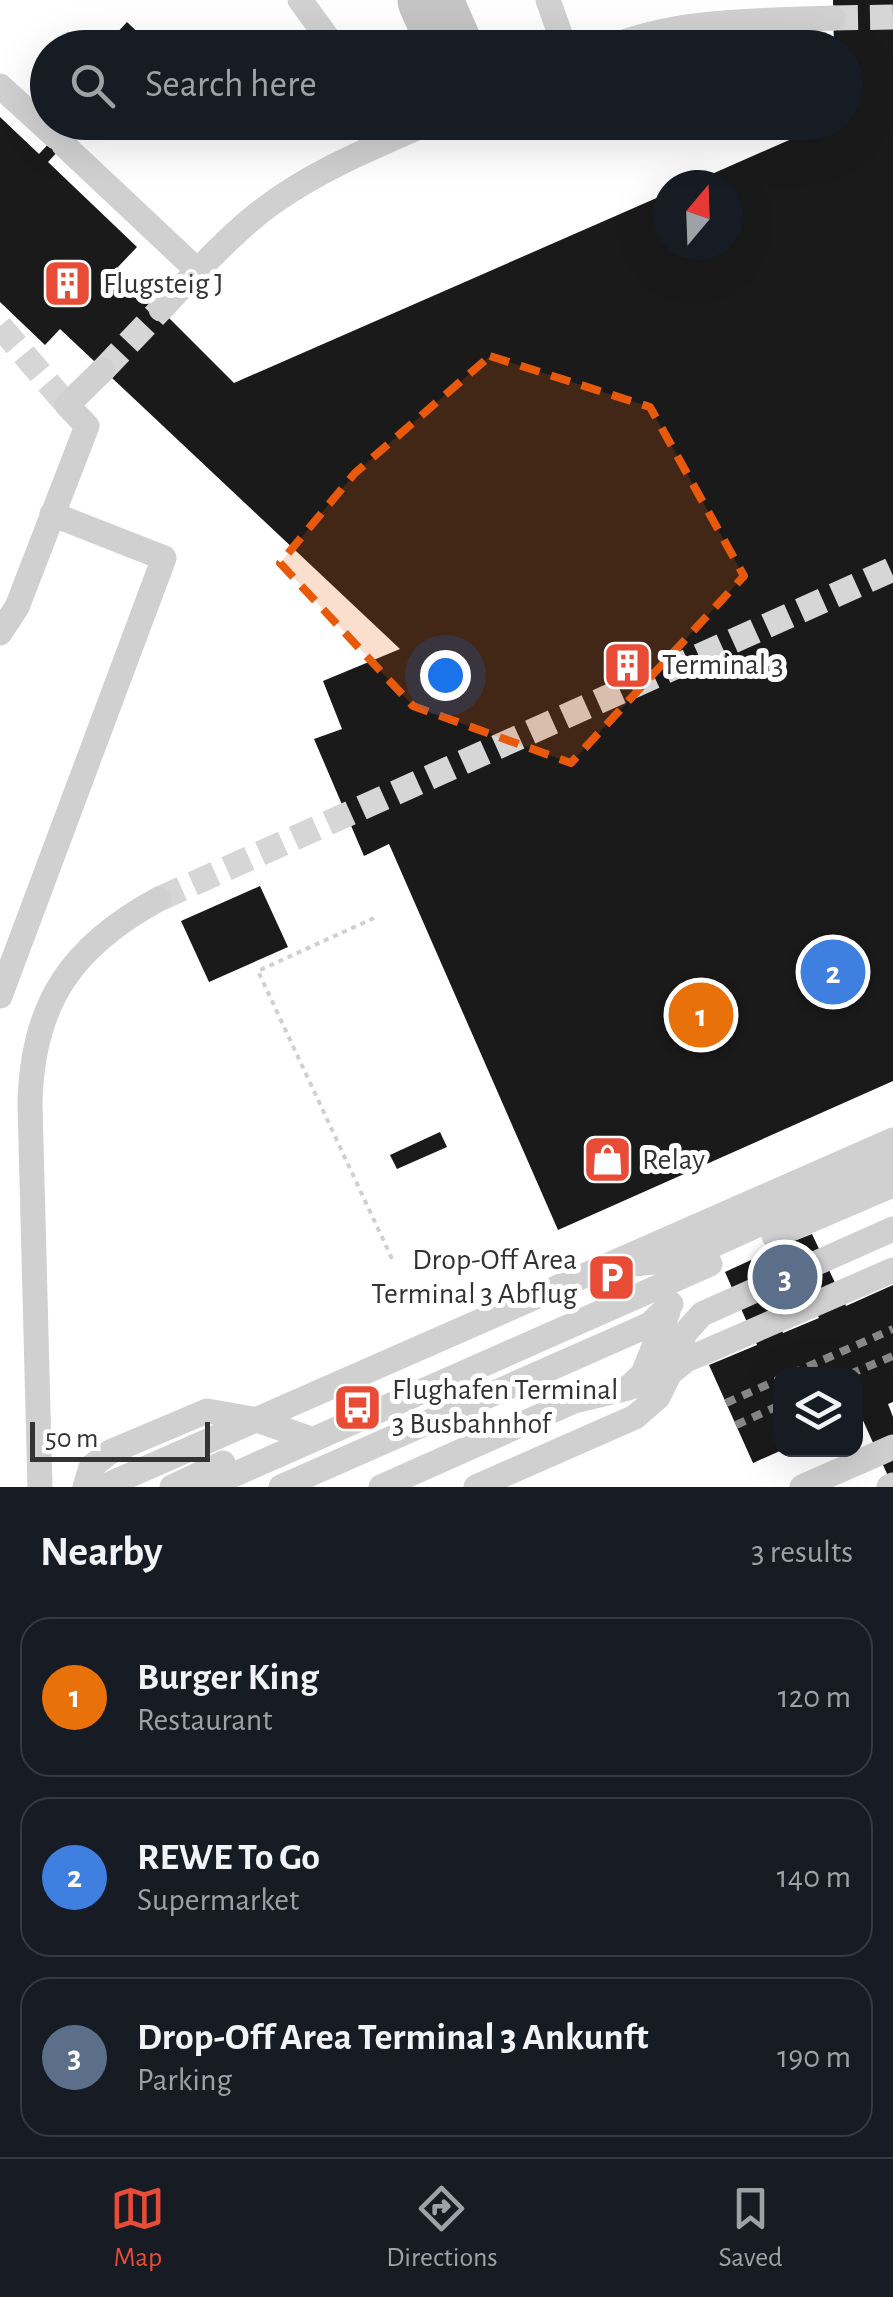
<!DOCTYPE html>
<html lang="en">
<head>
<meta charset="utf-8">
<style>
  :root { --surface:#171b24; --page:#242831; --text:#f1f3f6; --muted:#9ea1a6; --line:#363941; --accent:#e84c36 }
  body { margin:0; font-family:"Alegreya Sans",sans-serif; background:var(--page); color:var(--text) }
  .controls { position:absolute; right:30px; bottom:30px; display:grid; overflow:hidden; border-radius:20px; box-shadow:0 10px 40px #0002 }
  .controls button { width:90px; height:90px; display:grid; place-items:center; padding:0; border:0; border-bottom:2px solid var(--line); background:var(--surface); color:var(--text); font:50px sans-serif }
  .compass { position:absolute; left:653px; top:170px; width:90px; height:90px; border-radius:50%; background:var(--surface); box-shadow:0 10px 40px #0002; rotate:19deg }
  .scale { position:absolute; left:30px; bottom:25px; width:180px; box-sizing:border-box; padding-left:10px; border:5px solid #333; border-top:0; font-size:28px; line-height:35px; white-space:nowrap; color:#333; -webkit-text-stroke:8px #fff; paint-order:stroke }
  .you { position:absolute; left:445px; top:675px; width:35px; height:35px; margin:-25px; border:8px solid #fff; border-radius:50%; background:#1a73e8; box-shadow:0 0 0 15px #1a73e833 }
  .badge { display:grid; place-items:center; width:65px; height:65px; border-radius:50%; background:var(--accent); color:#fff; font-size:32px; font-weight:700 }
  .pin { position:absolute; translate:-50% -50%; border:5px solid #fff; box-shadow:0 2px 10px #0006 }
  .list { margin:0; padding:0; list-style:none }
  h2 { display:flex; justify-content:space-between; align-items:center; height:130px; margin:0; padding:0 40px; font-size:42px }
  h2 small { font-size:32px; font-weight:400; color:var(--muted) }
  .list li { display:grid; grid-template-columns:65px 1fr auto; gap:30px; align-items:center; box-sizing:border-box; height:160px; margin:0 20px 20px; padding:0 20px; border:2px solid var(--line); border-radius:30px }
  .list b { display:block; font-size:38px; white-space:nowrap }
  .list p { margin:0; font-size:32px; white-space:nowrap; color:var(--muted) }
  .list em { font-size:32px; font-style:normal; color:var(--muted) }
  .icon { flex:none; width:55px; height:55px; fill:none; stroke:currentColor; stroke-width:2; stroke-linecap:round; stroke-linejoin:round }
  .map { position:relative; flex:none; width:893px; height:1487px; overflow:hidden }
  .search { position:absolute; background:var(--surface); box-shadow:0 10px 40px #0002; left:30px; right:30px; top:30px; height:110px; display:flex; align-items:center; gap:25px; box-sizing:border-box; padding:0 35px; border-radius:55px; color:var(--muted); font-size:38px }
  .sheet { height:670px; background:var(--surface) }
  nav { display:flex; justify-content:space-around; align-items:center; box-sizing:border-box; height:140px; border-top:2px solid var(--line); background:var(--surface); font-size:28px; color:var(--muted) }
  nav a { display:grid; justify-items:center; gap:5px }
  nav .on { color:var(--accent) }
  .map>svg:first-child { display:block }
  .lines { fill:none; stroke-linecap:round; stroke-linejoin:round }
  .taxiway { stroke:#c4c4c4; stroke-width:65 }
  .building { fill:#1a1a1a }
  .minor-tunnel { stroke:#d6d6d6; stroke-width:25; stroke-dasharray:25 12; stroke-linecap:butt }
  .path { stroke:#d0d0d0; stroke-width:4; stroke-dasharray:5 5; stroke-linecap:butt }
  .minor { stroke:#d0d0d0; stroke-width:25 }
  .rail { stroke:#888; stroke-width:8; stroke-dasharray:10 8; stroke-linecap:butt }
  .marked { fill:#e8590c; fill-opacity:0.2; stroke:#e8590c; stroke-width:8; stroke-dasharray:20 12; stroke-linejoin:round }
  .labels { text-anchor:middle; dominant-baseline:central; stroke-width:10; stroke-linejoin:round; paint-order:stroke }
  .poi-label { font-size:30px; fill:#333; stroke:#fff; text-anchor:start }
</style>
</head>
<body>
<div class="map">
<svg width="893" height="1487" viewBox="0 0 893 1487">
  <rect width="100%" height="100%" fill="#fff"/>
  <g class="lines">
    <path class="taxiway" d="M 430,0 L 448,41"/>
  </g>
  <path class="building" d="M 833,0 L 893,0 L 893,1081 L 558,1230 L 389,844 L 364,856 L 314,739 L 342,729 L 323,681 L 400,649 L 60,329 L 45,345 L 0,302 L 0,117 L 39,154 L 69,122 L 85,122 L 48,162 L 137,247 L 118,267 L 234,383 L 668,193 L 668,245 L 728,245 L 728,185 L 687,185 L 830,122 L 846,122 L 846,48 L 834,48 Z
    M 127,22 L 154,48 L 103,48 Z
    M 260,886 L 288,947 L 209,982 L 181,921 Z
    M 440,1132 L 447,1147 L 397,1169 L 390,1155 Z
    M 812,1234 L 846,1306 L 893,1285 L 893,1402 L 888,1404 L 893,1417 L 893,1487 L 861,1416 L 856,1419 L 856,1374 L 780,1374 L 780,1451 L 753,1463 L 709,1365 L 757,1345 L 725,1272 L 751,1260 L 783,1333 L 819,1318 L 784,1245 Z"/>
  <g class="lines">
    <path class="minor-tunnel" d="M 833,18 L 893,17
      M 0,326 L 67,405
      M 103,370 L 161,309
      M 159,899 L 893,569"/>
    <path class="path" d="M 374,918 L 258,971 L 394,1263"/>
    <path class="minor" d="M 300,0 L 335,48
      M 548,0 L 565,48
      M 608,48 C 678,19 758,21 833,18
      M 0,86 L 56,137
      M 367,122 L 374,147
      M 64,145 L 198,271
      M 161,309 C 191,278 220,245 254,217 C 305,175 371,148 431,122
      M 0,633 L 17,607 L 87,426 L 67,405 L 103,370
      M 0,996 L 164,558 L 52,514
      M 774,1236 L 893,1185
      M 634,1264 L 682,1259 L 893,1164
      M 668,1375 L 685,1333 L 702,1314 L 893,1229
      M 638,1386 L 668,1312
      M 40,1487 L 30,1104 C 32,1003 72,946 159,899
      M 85,1487 L 91,1467 L 110,1452 L 207,1411 L 257,1420 L 311,1439
      M 103,1487 L 893,1140
      M 172,1487 L 223,1463
      M 206,1487 L 710,1264
      M 281,1487 L 635,1331 L 650,1324 L 671,1304
      M 381,1487 L 574,1401 L 628,1388 L 643,1374
      M 476,1487 L 635,1417 L 658,1397 L 670,1373 L 686,1360 L 893,1270
      M 802,1487 L 893,1447
      M 889,1487 L 893,1485"/>
    <path class="rail" d="M 791,1374 L 893,1329
      M 850,1374 L 893,1356
      M 726,1403 L 780,1379
      M 736,1425 L 780,1405"/>
  </g>
  <path class="marked" d="M 490,356 L 650,407 L 744,576 L 571,763 L 413,706 L 280,563 L 355,473 Z"/>
  <defs>
    <symbol id="building-square" viewBox="-11 -11 22 22"><rect x="-9" y="-9" width="18" height="18" rx="4" fill="#e84c36" stroke="#fff"/><path d="M-4-6H4V6H1V3H-1V6H-4ZM-2.5-4.3h1.7v1.8h-1.7ZM.8-4.3h1.7v1.8H.8ZM-2.5-1h1.7V.8h-1.7ZM.8-1h1.7V.8H.8Z" fill="#fff"/></symbol>
    <symbol id="shop-square" viewBox="-11 -11 22 22"><rect x="-9" y="-9" width="18" height="18" rx="4" fill="#e84c36" stroke="#fff"/><path d="M-5-2.5h2.3a2.7 3.5 0 0 1 5.4 0H5L5.5 6h-11ZM-1.5-2.5h3a1.5 2.3 0 0 0-3 0Z" fill="#fff"/></symbol>
    <symbol id="parking-square" viewBox="-11 -11 22 22"><rect x="-9" y="-9" width="18" height="18" rx="4" fill="#e84c36" stroke="#fff"/><path d="M-3.5-5.5H1a3.5 3.5 0 0 1 0 7H-1V5.5H-3.5ZM-1-3.4V-.6H.8a1.4 1.4 0 0 0 0-2.8Z" fill="#fff"/></symbol>
    <symbol id="bus-square" viewBox="-11 -11 22 22"><rect x="-9" y="-9" width="18" height="18" rx="4" fill="#e84c36" stroke="#fff"/><path d="M-5-6H5V4H4V6H2V4H-2V6H-4V4H-5ZM-3.5-4V0h7V-4ZM-3.5 1.2v1.5H-2V1.2ZM2 1.2v1.5H3.5V1.2Z" fill="#fff"/></symbol>
  </defs>
  <g fill-rule="evenodd">
    <use href="#building-square" x="40" y="256" width="55" height="55"/>
    <use href="#building-square" x="600" y="638" width="55" height="55"/>
    <use href="#shop-square" x="580" y="1132" width="55" height="55"/>
    <use href="#parking-square" x="584" y="1250" width="55" height="55"/>
    <use href="#bus-square" x="330" y="1380" width="55" height="55"/>
  </g>
  <g class="labels">
    <g class="poi-label">
      <text x="103" y="284">Flugsteig J</text>
      <text x="662" y="665">Terminal 3</text>
      <text x="642" y="1160">Relay</text>
      <text x="577" y="1260" text-anchor="end">Drop-Off Area<tspan x="577" dy="34">Terminal 3 Abflug</tspan></text>
      <text x="392" y="1390">Flughafen Terminal<tspan x="392" dy="34">3 Busbahnhof</tspan></text>
    </g>
  </g>
</svg>
<div class="controls">
<button><svg class="icon" aria-label="layers" viewBox="0 0 24 24"><path d="M12 4l9 5-9 5-9-5zM3 14l9 5 9-5"/></svg></button>
</div>
<svg class="compass" viewBox="-18 -18 36 36"><path d="M0-13l5 13h-10z" fill="#e53935"/><path d="M0 13l5-13h-10z" fill="#9ea1a6"/></svg>
<div class="scale">50 m</div>
<div class="you"></div>
<div class="pin badge" style="left:701px;top:1015px;background:#e8710a">1</div>
<div class="pin badge" style="left:833px;top:972px;background:#3f7fe0">2</div>
<div class="pin badge" style="left:785px;top:1277px;background:#5c6f8a">3</div>
<div class="search"><svg class="icon" aria-label="search" viewBox="0 0 24 24"><circle cx="10" cy="10" r="6"/><path d="M15 15l6 6"/></svg>Search here</div>
</div>
<section class="sheet">
<h2>Nearby<small>3 results</small></h2>
<ul class="list">
<li><span class="badge" style="background:#e8710a">1</span><div><b>Burger King</b><p>Restaurant</p></div><em>120 m</em></li>
<li><span class="badge" style="background:#3f7fe0">2</span><div><b>REWE To Go</b><p>Supermarket</p></div><em>140 m</em></li>
<li><span class="badge" style="background:#5c6f8a">3</span><div><b>Drop-Off Area Terminal 3 Ankunft</b><p>Parking</p></div><em>190 m</em></li>
</ul>
</section>
<nav>
<a class="on"><svg class="icon" aria-label="map" viewBox="0 0 24 24"><path d="M3 6l6-2 6 2 6-2v14l-6 2-6-2-6 2zM9 4v14M15 6v14"/></svg>Map</a>
<a><svg class="icon" aria-label="directions" viewBox="0 0 24 24"><path d="M12 3l9 9-9 9-9-9zM9 14v-3h6M13 9l2 2-2 2"/></svg>Directions</a>
<a><svg class="icon" aria-label="saved" viewBox="0 0 24 24"><path d="M7 4h10v16l-5-4-5 4z"/></svg>Saved</a>
</nav>
</body>
</html>
